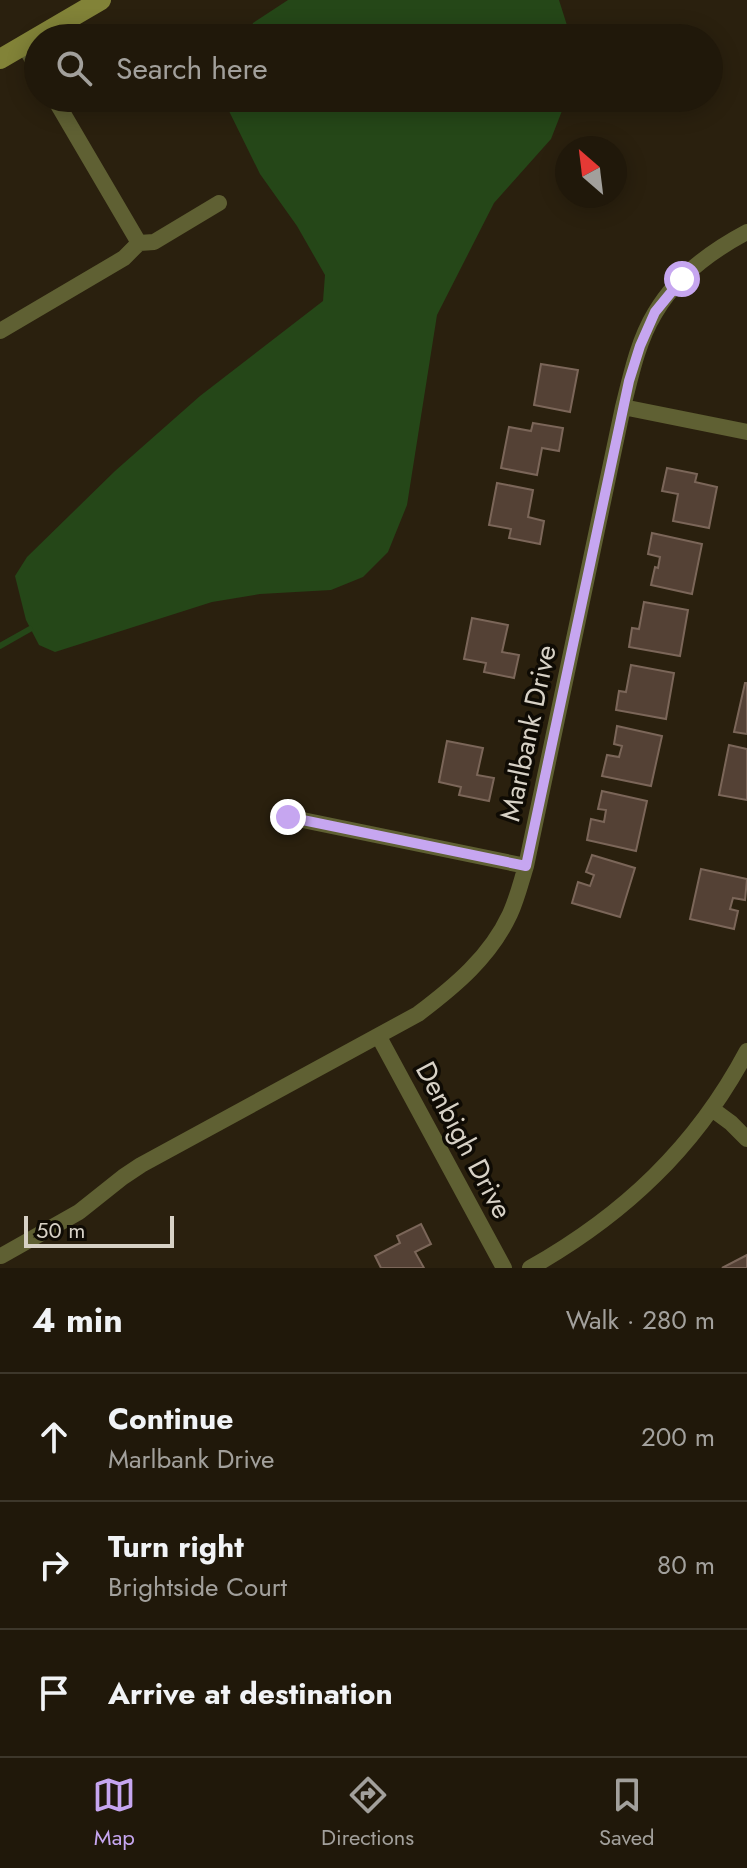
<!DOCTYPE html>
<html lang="en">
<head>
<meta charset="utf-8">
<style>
  :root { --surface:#20180a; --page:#282113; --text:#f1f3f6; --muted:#a2a09c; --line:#3d372b; --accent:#c6a6f0 }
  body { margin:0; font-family:Jost,sans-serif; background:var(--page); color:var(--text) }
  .compass { position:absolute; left:555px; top:136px; width:72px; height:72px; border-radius:50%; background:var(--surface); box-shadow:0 4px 20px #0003; rotate:332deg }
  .scale { position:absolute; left:24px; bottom:20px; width:150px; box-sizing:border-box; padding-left:8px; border:4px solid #d7d1c6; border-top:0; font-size:22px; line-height:28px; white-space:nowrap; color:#d7d1c6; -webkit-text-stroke:6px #0f0b04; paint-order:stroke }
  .stop { position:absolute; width:24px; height:24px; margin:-18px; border:6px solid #c6a6f0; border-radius:50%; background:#fff }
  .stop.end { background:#c6a6f0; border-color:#fff; box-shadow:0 2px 8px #0008 }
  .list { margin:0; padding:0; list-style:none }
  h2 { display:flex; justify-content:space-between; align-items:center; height:104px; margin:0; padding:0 32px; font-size:34px }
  h2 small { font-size:26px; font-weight:400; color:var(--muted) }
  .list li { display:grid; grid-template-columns:52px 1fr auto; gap:24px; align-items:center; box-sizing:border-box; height:128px; padding:0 32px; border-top:2px solid var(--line) }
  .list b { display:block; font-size:30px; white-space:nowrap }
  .list p { margin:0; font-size:26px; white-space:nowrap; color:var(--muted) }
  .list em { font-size:26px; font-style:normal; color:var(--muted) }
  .icon { flex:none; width:44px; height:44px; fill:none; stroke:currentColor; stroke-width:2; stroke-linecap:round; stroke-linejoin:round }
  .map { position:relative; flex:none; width:747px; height:1268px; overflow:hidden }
  .search { position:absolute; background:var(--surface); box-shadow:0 4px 20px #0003; left:24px; right:24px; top:24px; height:88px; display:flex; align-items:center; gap:20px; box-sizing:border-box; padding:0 28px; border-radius:44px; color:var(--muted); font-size:30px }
  .sheet { height:488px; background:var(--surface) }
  nav { display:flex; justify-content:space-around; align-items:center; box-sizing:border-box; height:112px; border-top:2px solid var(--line); background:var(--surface); font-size:22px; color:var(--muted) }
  nav a { display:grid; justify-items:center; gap:4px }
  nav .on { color:var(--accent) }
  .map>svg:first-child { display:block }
  .water { fill:#254718 }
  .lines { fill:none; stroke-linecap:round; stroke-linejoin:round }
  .stream { stroke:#254718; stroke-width:6 }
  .building { fill:#544135; stroke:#7b6659; stroke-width:2 }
  .minor { stroke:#5f6033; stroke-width:16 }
  .secondary { stroke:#828338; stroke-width:20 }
  .route { stroke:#c6a6f0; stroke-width:10 }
  .labels { text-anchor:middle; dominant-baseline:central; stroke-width:7; stroke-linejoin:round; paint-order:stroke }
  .street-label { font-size:28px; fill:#d7d1c6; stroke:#0f0b04 }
</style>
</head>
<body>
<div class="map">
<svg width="747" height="1268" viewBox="0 0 747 1268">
  <rect width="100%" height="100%" fill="#2a200e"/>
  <path class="water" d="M 288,0 L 559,0 L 571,38 L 247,38 L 253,23 Z
    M 230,98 L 567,98 L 551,139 L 494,203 L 437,315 L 407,505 L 388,552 L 363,577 L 331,590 L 260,594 L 212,602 L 55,652 L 39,645 L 26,620 L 15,576 L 27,557 L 115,471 L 200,396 L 323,301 L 325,275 L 297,226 L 260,174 L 228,109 Z"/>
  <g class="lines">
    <path class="stream" d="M 0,646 L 30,629"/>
  </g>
  <path class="building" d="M 541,364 L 578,370 L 570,412 L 534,405 Z
    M 533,423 L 563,428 L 559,451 L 542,448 L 537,475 L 501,468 L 509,427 L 531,431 Z
    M 667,468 L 697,474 L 695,482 L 717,487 L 709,528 L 673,521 L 678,494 L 662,491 Z
    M 497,483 L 533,490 L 528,517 L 544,521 L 540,544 L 509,538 L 511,529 L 489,525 Z
    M 652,533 L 702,544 L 692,594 L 651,585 L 655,567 L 658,568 L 660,557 L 648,554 Z
    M 644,602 L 688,610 L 680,656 L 629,647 L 632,628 L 639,629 Z
    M 472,618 L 508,625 L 502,652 L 519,655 L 514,678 L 484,672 L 486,663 L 464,659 Z
    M 631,665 L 674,673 L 666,719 L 616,710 L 619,691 L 626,692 Z
    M 745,683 L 747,683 L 747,734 L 734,732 Z
    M 617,726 L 662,736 L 651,786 L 602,776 L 607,755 L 619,757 L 622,746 L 614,744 Z
    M 447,741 L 483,748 L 477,775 L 494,778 L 489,801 L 459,795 L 461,787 L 439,782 Z
    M 729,745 L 747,749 L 747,800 L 719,795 Z
    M 602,791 L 647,801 L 636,851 L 587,840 L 591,819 L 604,822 L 606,810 L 598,809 Z
    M 592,855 L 635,868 L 620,917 L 572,903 L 578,882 L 590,886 L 594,875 L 586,872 Z
    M 701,869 L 747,879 L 745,900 L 733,898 L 730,909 L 738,911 L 734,929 L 690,919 Z
    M 421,1224 L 431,1244 L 415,1252 L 424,1268 L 381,1268 L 375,1256 L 400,1243 L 397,1236 Z
    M 747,1255 L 747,1268 L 722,1268 Z"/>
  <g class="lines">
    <path class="minor" d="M 24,45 L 38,69
      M 54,98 L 139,243
      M 0,331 L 124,258 L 139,243 L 154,242 L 219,203
      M 623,407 L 747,432
      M 288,817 L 526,866
      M 379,1037 L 504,1268
      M 712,1109 L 731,1123 L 747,1139
      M 1,1256 L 79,1212 L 123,1177 L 141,1165 L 418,1014 C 455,986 490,957 510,914 C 517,899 521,882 526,866 L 623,407 C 631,375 638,341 655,313 C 676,277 711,251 747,232
      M 530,1268 C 624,1215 696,1147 747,1051"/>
    <path class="secondary" d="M 0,59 L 101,0"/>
  </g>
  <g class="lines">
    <path class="route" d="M 288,817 L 526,866 L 629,381 L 640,346 L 655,312 L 682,279"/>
  </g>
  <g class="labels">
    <g class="street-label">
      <text transform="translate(528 733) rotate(-78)">Marlbank Drive</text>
      <text transform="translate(464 1140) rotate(62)">Denbigh Drive</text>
    </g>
  </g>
</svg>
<svg class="compass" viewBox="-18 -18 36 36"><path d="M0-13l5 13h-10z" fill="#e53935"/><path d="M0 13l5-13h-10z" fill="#a2a09c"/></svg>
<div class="scale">50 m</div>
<div class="stop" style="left:682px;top:279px"></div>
<div class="stop end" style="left:288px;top:817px"></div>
<div class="search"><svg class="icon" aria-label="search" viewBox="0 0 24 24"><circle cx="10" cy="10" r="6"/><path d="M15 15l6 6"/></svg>Search here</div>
</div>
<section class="sheet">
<h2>4 min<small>Walk · 280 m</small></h2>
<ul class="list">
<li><svg class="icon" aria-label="ahead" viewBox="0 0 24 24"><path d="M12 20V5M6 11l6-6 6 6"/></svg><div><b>Continue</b><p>Marlbank Drive</p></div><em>200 m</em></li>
<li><svg class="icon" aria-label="right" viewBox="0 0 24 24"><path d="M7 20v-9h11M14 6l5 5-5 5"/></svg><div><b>Turn right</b><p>Brightside Court</p></div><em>80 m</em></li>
<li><svg class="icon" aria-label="arrive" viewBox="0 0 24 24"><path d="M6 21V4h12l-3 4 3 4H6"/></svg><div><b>Arrive at destination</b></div></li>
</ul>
</section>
<nav>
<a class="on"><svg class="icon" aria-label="map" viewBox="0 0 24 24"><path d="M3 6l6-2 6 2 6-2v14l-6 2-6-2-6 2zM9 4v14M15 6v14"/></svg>Map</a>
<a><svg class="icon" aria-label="directions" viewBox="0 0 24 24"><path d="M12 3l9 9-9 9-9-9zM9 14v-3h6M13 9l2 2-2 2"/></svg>Directions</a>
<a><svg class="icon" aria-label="saved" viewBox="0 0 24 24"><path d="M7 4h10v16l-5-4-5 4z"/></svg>Saved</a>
</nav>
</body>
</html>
